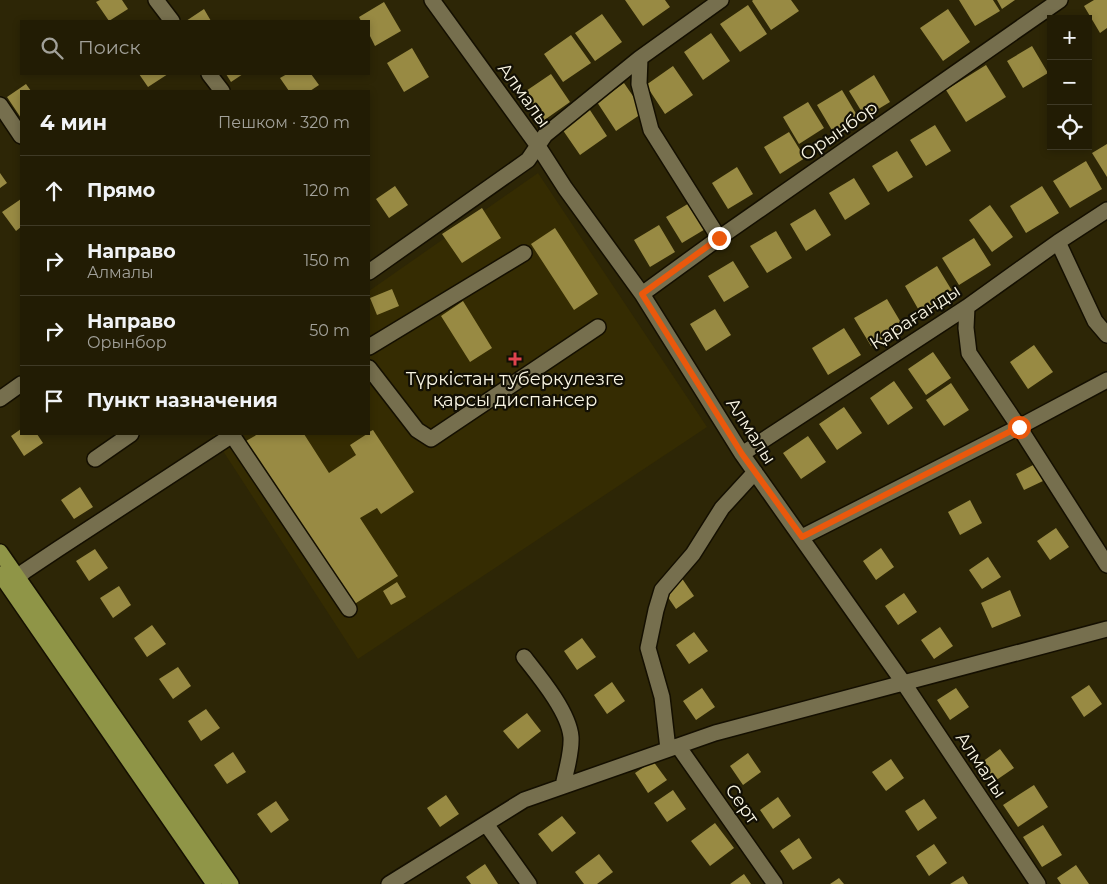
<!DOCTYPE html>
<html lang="ru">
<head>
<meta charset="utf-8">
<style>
  :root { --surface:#221c04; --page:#2e2913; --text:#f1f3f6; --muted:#a2a19a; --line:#3f3a26 }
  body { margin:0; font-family:Montserrat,sans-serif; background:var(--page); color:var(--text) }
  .controls { position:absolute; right:15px; top:15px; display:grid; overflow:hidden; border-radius:0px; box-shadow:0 2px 8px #0003 }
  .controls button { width:45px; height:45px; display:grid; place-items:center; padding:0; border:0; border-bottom:1px solid var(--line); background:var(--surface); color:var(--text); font:25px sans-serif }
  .stop { position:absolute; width:15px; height:15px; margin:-11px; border:4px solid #ea580c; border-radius:50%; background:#fff }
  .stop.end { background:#ea580c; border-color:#fff; box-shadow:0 1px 5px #0008 }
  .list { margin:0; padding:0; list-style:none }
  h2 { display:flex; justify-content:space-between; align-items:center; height:65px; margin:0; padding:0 20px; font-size:21px }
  h2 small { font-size:16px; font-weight:400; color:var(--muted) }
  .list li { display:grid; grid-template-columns:32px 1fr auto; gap:15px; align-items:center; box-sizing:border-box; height:70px; padding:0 20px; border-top:1px solid var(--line) }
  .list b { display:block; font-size:19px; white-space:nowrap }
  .list p { margin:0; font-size:16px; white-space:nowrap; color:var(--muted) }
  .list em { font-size:16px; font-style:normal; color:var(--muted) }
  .icon { flex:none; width:28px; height:28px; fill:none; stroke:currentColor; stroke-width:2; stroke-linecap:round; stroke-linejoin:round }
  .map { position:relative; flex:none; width:1107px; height:884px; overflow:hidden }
  .search { position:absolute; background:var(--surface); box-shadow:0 2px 8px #0003; left:20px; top:20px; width:350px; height:55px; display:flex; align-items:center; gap:12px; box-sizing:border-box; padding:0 18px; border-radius:0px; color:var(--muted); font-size:19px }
  .panel { position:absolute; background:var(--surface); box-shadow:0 2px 8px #0003; left:20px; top:90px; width:350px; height:345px; border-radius:0px }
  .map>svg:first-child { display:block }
  .built { fill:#352c02 }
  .building { fill:#988a43 }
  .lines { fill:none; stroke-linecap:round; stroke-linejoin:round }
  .minor-casing { stroke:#140f00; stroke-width:18 }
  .major-casing { stroke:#140f00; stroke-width:18 }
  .minor { stroke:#766f4e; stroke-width:15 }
  .major { stroke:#8f9547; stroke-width:15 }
  .route { stroke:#ea580c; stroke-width:6 }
  .health-dot { fill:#e0444e; stroke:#120f04; stroke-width:2 }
  .labels { text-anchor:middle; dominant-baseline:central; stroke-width:4.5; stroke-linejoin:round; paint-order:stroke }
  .street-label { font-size:18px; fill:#f9f5e3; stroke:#120f04 }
  .poi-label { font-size:18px; fill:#f9f5e3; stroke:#120f04 }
</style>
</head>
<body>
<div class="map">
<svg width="1107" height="884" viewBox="0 0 1107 884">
  <rect width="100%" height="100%" fill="#2d2606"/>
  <path class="built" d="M 538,173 L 707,427 L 358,659 L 212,434 L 369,434 L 369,291 Z"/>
  <path class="building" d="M 100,0 L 122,0 L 128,9 L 109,21 L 96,2 Z
    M 625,0 L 665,0 L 670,7 L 643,26 Z
    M 753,0 L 791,0 L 799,11 L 771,30 L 752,1 Z
    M 959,0 L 993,0 L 1000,11 L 975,26 Z
    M 997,0 L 1015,0 L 1002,9 Z
    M 1094,0 L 1107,0 L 1107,28 L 1100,33 L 1084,6 Z
    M 384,2 L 401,31 L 375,46 L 369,34 L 369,21 L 361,21 L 359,17 Z
    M 748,5 L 767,34 L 740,52 L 720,24 Z
    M 204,9 L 211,21 L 186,21 Z
    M 948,9 L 970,42 L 943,61 L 920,28 Z
    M 602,14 L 622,42 L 595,61 L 575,33 Z
    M 711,33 L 730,61 L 703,80 L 684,52 Z
    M 571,35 L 591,63 L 563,82 L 544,54 Z
    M 1032,46 L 1048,73 L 1023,88 L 1007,61 Z
    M 412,48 L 429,77 L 404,92 L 387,63 Z
    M 986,65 L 1006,97 L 966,122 L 946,90 Z
    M 673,66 L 693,95 L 665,114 L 646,85 Z
    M 139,74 L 168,74 L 148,87 Z
    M 226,74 L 243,74 L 231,82 Z
    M 287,74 L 311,74 L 319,85 L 310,91 L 289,91 L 280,78 Z
    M 551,74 L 570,102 L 543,121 L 523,93 Z
    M 874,75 L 890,102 L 865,117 L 849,91 Z
    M 624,83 L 644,112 L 616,131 L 597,102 Z
    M 26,84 L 31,91 L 21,91 L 21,118 L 7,97 Z
    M 842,90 L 858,117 L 833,132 L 817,105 Z
    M 808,102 L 824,128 L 799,144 L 783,117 Z
    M 588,107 L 607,136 L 580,155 L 560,126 Z
    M 935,125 L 951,151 L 926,166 L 910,140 Z
    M 789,132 L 805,158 L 780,174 L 764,147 Z
    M 1107,144 L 1107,177 L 1092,153 Z
    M 897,151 L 913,177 L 888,192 L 872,166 Z
    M 1086,161 L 1102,189 L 1070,208 L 1053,181 Z
    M 737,167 L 753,194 L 728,209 L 712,183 Z
    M 0,173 L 7,183 L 0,188 Z
    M 854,178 L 870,204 L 845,220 L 829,193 Z
    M 395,186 L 408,205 L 389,218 L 376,199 Z
    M 1042,186 L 1059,213 L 1026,233 L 1010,206 Z
    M 21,199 L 21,227 L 16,231 L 2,212 Z
    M 691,202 L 707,228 L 682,243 L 666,217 Z
    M 990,205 L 1013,237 L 992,252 L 969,220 Z
    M 482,208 L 501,238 L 462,263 L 442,234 Z
    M 815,209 L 831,235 L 806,251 L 790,224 Z
    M 659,225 L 675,252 L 650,267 L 634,240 Z
    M 555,228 L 598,294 L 574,310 L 531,244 Z
    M 776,231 L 792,258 L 767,273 L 750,246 Z
    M 974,238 L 991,265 L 959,285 L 942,258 Z
    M 733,261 L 749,287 L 724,302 L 708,276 Z
    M 937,266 L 954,294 L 921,314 L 905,286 Z
    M 392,289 L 399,306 L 377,315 L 370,298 Z
    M 887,299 L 903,326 L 871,346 L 854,318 Z
    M 463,301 L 492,348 L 470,362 L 441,316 Z
    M 715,309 L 731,335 L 706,351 L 690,324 Z
    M 844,328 L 861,355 L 828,375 L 812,348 Z
    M 1034,345 L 1053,372 L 1028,389 L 1010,362 Z
    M 933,352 L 951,378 L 926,395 L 908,369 Z
    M 894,381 L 913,408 L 888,425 L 870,398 Z
    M 951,383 L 969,410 L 944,426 L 926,400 Z
    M 844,407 L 862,433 L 837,450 L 819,424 Z
    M 21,429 L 21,434 L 37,434 L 43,443 L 24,456 L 11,436 Z
    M 373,430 L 414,492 L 381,514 L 377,508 L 360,518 L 398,576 L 353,605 L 246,441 L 258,434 L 304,434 L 329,473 L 356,455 L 350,445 L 367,434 L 369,434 L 369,432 Z
    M 808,436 L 826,462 L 801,479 L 783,453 Z
    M 1035,464 L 1043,481 L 1024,490 L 1016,474 Z
    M 80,487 L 93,507 L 74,519 L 61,500 Z
    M 970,500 L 982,523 L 960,535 L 948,512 Z
    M 1056,528 L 1069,547 L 1050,560 L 1037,541 Z
    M 881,548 L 894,567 L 876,580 L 863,561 Z
    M 95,549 L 108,568 L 89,581 L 76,561 Z
    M 988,557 L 1001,577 L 982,589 L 969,570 Z
    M 681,577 L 694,596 L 676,609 L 663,590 Z
    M 397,582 L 406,597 L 391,605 L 383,591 Z
    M 119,586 L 131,605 L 113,618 L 100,598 Z
    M 1010,590 L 1021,616 L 992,628 L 981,603 Z
    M 904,593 L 917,612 L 898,625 L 885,606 Z
    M 152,625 L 166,644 L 147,657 L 134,638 Z
    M 940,627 L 953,646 L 934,659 L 921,640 Z
    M 694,632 L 708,651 L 689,664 L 676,645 Z
    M 582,638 L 596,657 L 577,670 L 564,651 Z
    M 178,667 L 191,686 L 173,699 L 159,679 Z
    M 612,682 L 625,701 L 607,714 L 594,695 Z
    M 1089,685 L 1102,704 L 1084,717 L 1071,697 Z
    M 702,688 L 715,707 L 696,720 L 683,701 Z
    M 956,688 L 969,707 L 950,720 L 937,700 Z
    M 206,709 L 220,728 L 201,741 L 188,721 Z
    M 527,713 L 541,731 L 518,749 L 503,731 Z
    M 1000,749 L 1014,768 L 995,781 L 982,762 Z
    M 233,752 L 246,772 L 227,784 L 214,765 Z
    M 748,753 L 761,772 L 743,785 L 730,766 Z
    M 891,759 L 904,778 L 886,791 L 872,772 Z
    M 653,761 L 667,780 L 648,793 L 635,773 Z
    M 1034,785 L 1048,807 L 1018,827 L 1003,805 Z
    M 673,790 L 686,809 L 667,822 L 654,803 Z
    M 446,795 L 459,814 L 440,827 L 427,808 Z
    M 778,797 L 791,816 L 773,829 L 760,810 Z
    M 924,799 L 937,818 L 918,831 L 905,811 Z
    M 276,801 L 289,820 L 271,833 L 257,814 Z
    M 562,816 L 576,833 L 552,852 L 538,834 Z
    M 715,823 L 734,848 L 710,866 L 691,841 Z
    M 1043,825 L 1062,855 L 1042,867 L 1023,837 Z
    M 799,838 L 812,858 L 793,870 L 780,851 Z
    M 934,844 L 947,863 L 929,876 L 916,856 Z
    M 599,854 L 613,872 L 597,884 L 584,884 L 575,872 Z
    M 485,864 L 498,884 L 471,884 L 466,877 Z
    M 1076,865 L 1089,884 L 1061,884 L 1057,878 Z
    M 744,874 L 751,884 L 730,884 Z
    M 963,876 L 968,884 L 950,884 Z
    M 839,878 L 844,884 L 830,884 Z"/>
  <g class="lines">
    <defs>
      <path id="minor" d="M 156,0 L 172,21
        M 432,0 L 538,146 L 565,188 L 642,294 L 742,454 L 903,682 L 1038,884
        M 640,58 L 639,84 L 651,130 L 719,238
        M 209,74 L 222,91
        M 0,105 L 21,136
        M 1058,242 L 1095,321 L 1107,335
        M 369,272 L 528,160 L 545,135 L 640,58 L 721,0
        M 642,294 L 719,238 L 1060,0
        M 967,307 L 966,328 L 969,353 L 1019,427 L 1107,565
        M 369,347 L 524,253
        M 369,368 L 417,430 L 431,439 L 598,327
        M 0,399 L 21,384
        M 232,435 L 349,609
        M 742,454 L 967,307 L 1058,242 L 1107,210
        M 95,459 L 131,434
        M 802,537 L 1019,427 L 1107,380
        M 18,577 L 25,571 L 58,549 L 234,434
        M 524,657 C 539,676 569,712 571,737 C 572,753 566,770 563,786
        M 678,746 L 775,884
        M 668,749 L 662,697 L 648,648 L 656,610 L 662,590 L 693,554 L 722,508 L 755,472
        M 486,824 L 529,884
        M 389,884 L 524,800 L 715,733 L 1107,629"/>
      <path id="major" d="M 0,552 L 231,884
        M 0,574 L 214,884"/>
    </defs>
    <use href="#minor" class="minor-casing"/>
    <use href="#major" class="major-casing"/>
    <use href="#minor" class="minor"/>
    <use href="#major" class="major"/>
  </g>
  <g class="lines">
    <path class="route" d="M 719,238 L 642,294 L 742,454 L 802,537 L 1019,427"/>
  </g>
  <path class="health-dot" d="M512.5 351.5h5v5h5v5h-5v5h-5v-5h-5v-5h5z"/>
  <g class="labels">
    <g class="street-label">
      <text transform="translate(524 95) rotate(54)">Алмалы</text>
      <text transform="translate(839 131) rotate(-35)">Орынбор</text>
      <text transform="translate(915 317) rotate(-33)">Қарағанды</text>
      <text transform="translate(751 431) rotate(57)">Алмалы</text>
      <text transform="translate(981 765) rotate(56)">Алмалы</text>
      <text transform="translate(742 804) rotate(55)">Серт</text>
    </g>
    <g class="poi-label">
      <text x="515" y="379">Түркістан туберкулезге<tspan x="515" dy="21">қарсы диспансер</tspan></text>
    </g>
  </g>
</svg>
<div class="controls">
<button>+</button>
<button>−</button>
<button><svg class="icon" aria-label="locate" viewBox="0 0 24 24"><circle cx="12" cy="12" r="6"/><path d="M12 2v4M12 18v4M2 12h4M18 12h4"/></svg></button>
</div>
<div class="stop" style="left:1019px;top:427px"></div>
<div class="stop end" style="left:719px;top:238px"></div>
<div class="search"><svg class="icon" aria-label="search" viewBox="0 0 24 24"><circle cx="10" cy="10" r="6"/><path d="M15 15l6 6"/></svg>Поиск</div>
<section class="panel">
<h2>4 мин<small>Пешком · 320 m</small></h2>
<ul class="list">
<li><svg class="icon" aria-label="ahead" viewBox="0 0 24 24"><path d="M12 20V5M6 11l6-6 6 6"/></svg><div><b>Прямо</b></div><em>120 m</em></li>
<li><svg class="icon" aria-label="right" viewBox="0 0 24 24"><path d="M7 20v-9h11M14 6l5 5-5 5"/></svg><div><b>Направо</b><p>Алмалы</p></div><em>150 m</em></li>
<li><svg class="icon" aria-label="right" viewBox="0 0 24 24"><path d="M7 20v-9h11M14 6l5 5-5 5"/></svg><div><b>Направо</b><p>Орынбор</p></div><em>50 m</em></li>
<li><svg class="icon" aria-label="arrive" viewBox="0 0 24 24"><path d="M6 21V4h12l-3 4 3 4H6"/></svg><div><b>Пункт назначения</b></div></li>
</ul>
</section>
</div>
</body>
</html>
